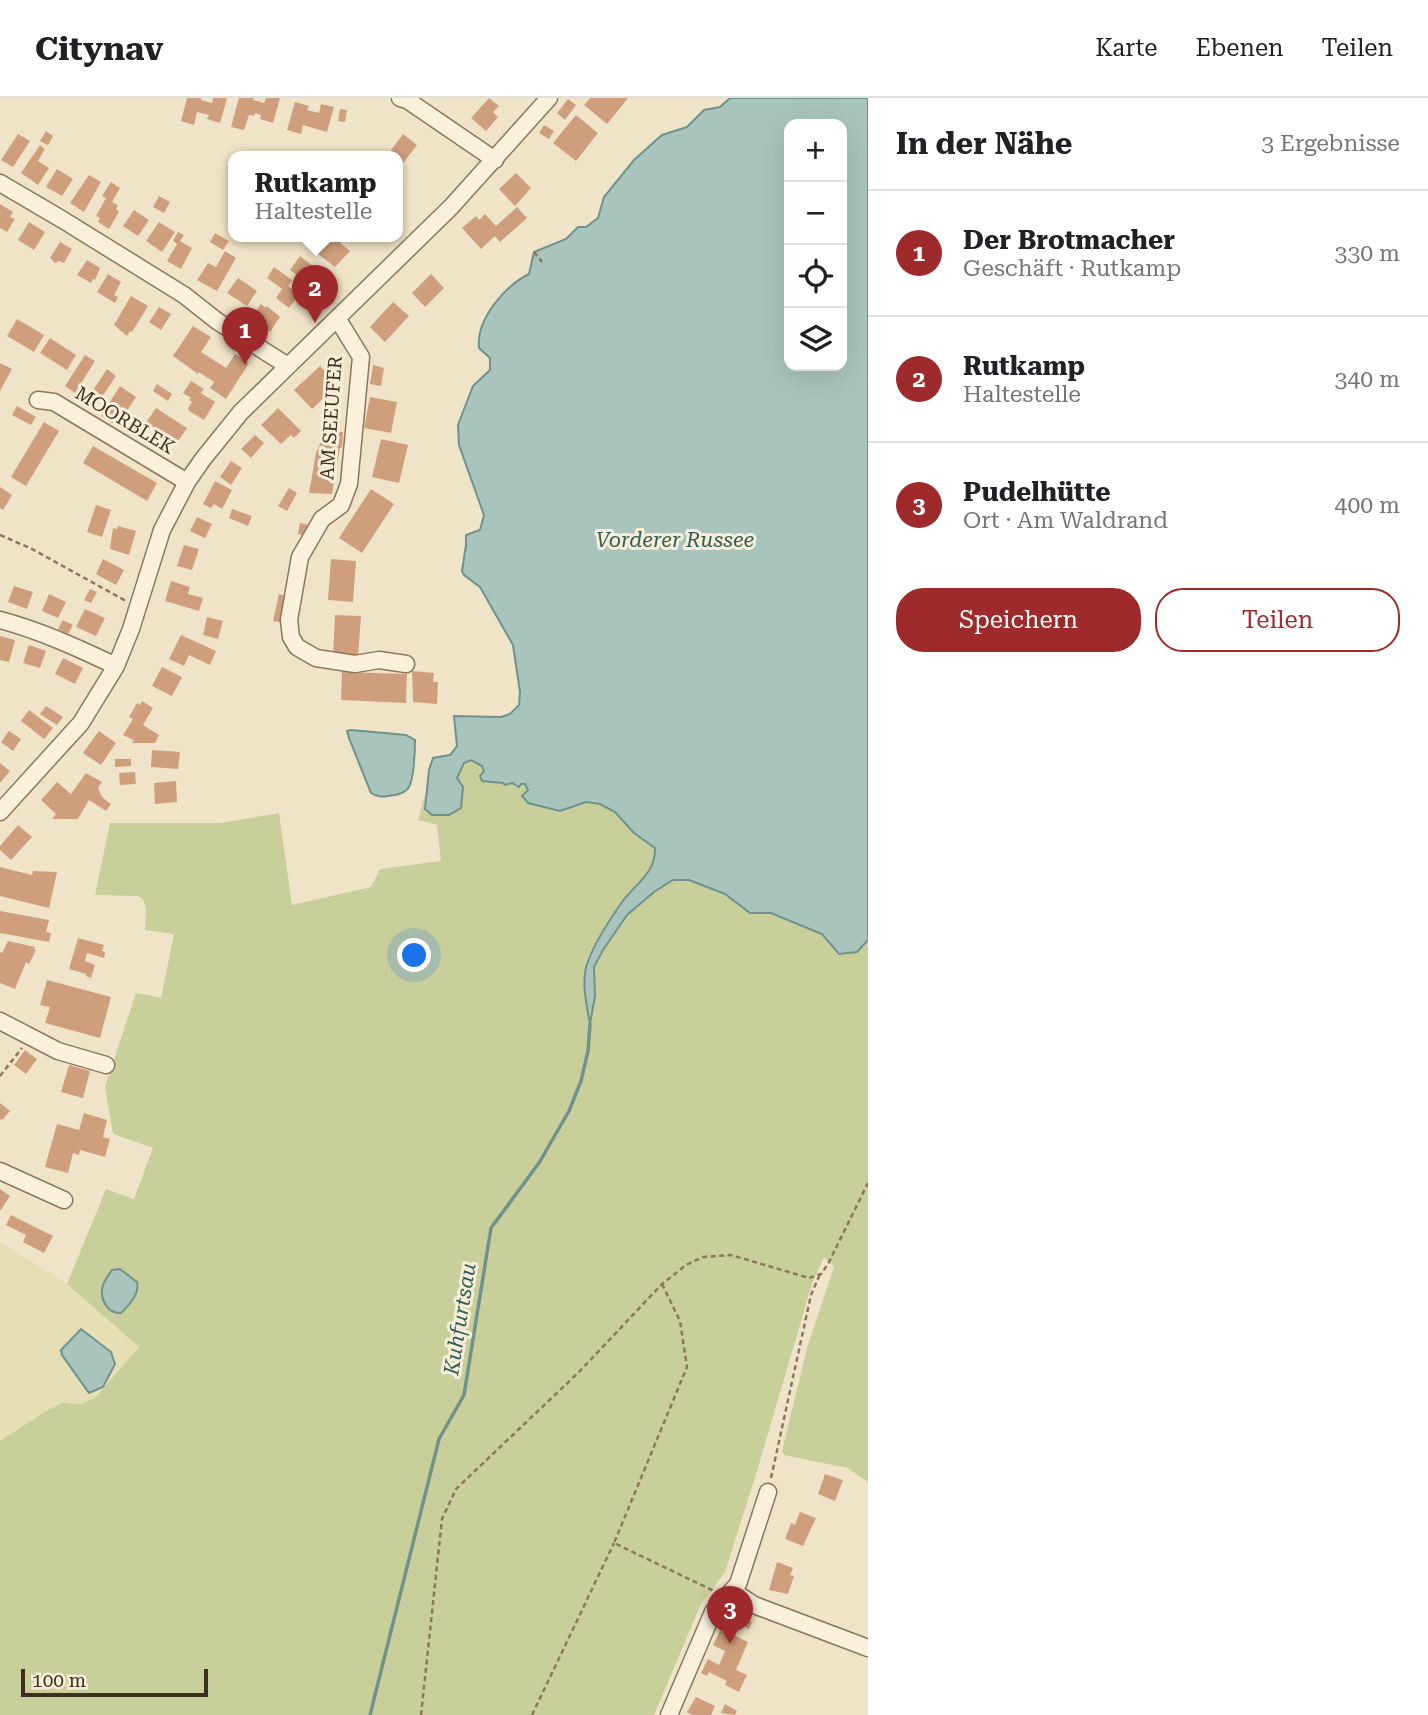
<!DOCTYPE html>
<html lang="de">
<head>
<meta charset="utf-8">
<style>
  :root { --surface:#fff; --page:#f6f6f6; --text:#202124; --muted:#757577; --line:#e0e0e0; --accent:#9e2a2b }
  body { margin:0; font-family:"Roboto Serif",serif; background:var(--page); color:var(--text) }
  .controls { position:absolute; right:21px; top:21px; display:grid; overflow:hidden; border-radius:14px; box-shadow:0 7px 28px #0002 }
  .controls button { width:63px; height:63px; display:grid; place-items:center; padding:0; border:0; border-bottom:2px solid var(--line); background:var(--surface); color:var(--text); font:35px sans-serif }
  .scale { position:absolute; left:21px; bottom:18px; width:187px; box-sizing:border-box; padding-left:7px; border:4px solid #3d2e20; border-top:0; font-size:19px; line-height:24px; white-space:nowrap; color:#3d2e20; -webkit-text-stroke:5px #f7eed8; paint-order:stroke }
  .you { position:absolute; left:415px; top:858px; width:24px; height:24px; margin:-18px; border:5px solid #fff; border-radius:50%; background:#1a73e8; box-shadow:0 0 0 10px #1a73e833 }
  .badge { display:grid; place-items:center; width:46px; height:46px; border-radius:50%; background:var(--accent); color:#fff; font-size:23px; font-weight:700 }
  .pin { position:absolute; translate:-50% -58px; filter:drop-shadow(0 2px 4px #0008) }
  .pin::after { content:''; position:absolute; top:37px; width:24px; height:21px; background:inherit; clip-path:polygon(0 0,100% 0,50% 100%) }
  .popup { position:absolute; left:228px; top:53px; width:175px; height:91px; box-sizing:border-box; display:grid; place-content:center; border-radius:14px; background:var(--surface); filter:drop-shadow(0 2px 5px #0005); font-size:23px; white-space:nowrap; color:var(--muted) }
  .popup b { font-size:26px; color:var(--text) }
  .popup::after { content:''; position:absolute; left:50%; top:100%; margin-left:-14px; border:14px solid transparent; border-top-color:var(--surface) }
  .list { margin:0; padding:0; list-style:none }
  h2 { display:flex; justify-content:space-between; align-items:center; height:91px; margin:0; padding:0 28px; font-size:30px }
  h2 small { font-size:23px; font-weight:400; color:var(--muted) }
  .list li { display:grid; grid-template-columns:46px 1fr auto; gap:21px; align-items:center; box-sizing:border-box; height:126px; padding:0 28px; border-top:2px solid var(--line) }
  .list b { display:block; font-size:26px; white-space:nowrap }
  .list p { margin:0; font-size:23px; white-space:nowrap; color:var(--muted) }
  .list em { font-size:23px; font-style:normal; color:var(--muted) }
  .actions { display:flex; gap:14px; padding:21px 28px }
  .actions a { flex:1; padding:16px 0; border:2px solid var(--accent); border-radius:28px; text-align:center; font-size:24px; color:var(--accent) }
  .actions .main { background:var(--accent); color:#fff }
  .icon { flex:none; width:38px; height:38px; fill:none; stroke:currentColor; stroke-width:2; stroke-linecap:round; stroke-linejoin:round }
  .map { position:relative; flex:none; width:868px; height:1617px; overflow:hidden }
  header { display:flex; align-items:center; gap:42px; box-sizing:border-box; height:98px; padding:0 35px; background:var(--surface); border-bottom:2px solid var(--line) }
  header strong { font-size:33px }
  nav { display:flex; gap:38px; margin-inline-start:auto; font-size:24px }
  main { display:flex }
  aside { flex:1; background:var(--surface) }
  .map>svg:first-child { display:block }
  .farmland { fill:#e6deb5; fill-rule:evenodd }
  .green { fill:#c9cf9b }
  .water { fill:#a9c4bc; stroke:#6f938a; stroke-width:2; fill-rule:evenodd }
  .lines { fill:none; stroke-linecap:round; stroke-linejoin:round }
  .stream { stroke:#6f938a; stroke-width:3.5 }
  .building { fill:#cf9f7d }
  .minor-casing { stroke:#8d765c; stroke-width:19 }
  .path { stroke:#8d765c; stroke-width:2.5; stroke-dasharray:5 3.5; stroke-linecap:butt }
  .minor { stroke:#faf1dc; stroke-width:16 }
  .labels { text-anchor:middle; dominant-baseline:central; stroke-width:6; stroke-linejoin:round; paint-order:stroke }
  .street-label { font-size:19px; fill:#3d2e20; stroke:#f7eed8 }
  .water-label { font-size:21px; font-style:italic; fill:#2f5d5a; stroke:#f7eed8 }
</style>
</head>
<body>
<header>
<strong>Citynav</strong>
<nav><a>Karte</a><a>Ebenen</a><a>Teilen</a></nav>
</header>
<main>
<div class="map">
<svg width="868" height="1617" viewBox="0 0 868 1617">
  <rect width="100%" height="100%" fill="#f0e4c8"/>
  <path class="farmland" d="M 0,1144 L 67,1186 L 139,1249 L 95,1300 L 81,1306 L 62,1305 L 43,1315 L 0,1343 ZM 94,1239 L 111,1254 L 62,1252 Z"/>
  <path class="green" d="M 471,662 L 482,668 L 484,673 L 482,683 L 526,686 L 528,705 L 547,708 L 574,707 L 586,704 L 600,706 L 615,714 L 634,735 L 655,750 C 656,774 635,786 622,804 C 611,819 588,851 585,870 C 582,886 586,908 590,924 L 595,898 L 594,869 L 603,852 L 627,817 L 654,794 L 673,782 L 689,782 L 725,796 L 750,815 L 771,815 L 822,836 L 839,856 L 857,854 L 868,842 L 868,1384 L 847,1370 L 785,1357 L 782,1353 L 807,1250 L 834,1169 L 824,1159 L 812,1186 L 757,1373 L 725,1474 L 701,1506 L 654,1617 L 0,1617 L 0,1343 L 43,1315 L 62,1305 L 81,1306 L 95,1300 L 139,1249 L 67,1186 L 106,1091 L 134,1101 L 153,1050 L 113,1036 L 105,989 L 136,895 L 161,900 L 174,836 L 145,832 L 146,810 L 143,801 L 138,798 L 95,797 L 110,725 L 221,725 L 279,715 L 292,807 L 371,789 L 380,771 L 441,763 L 437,727 L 418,722 L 426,694 L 425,711 L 457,680 L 464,665 Z"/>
  <path class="water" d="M 730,0 L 868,0 L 868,842 L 857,854 L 839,856 L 822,836 L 771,815 L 750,815 L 725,796 L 689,782 L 673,782 L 654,794 L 627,817 L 603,852 L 594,869 L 595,898 L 590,926 C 587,909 581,884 587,866 C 594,845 609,823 622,804 C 635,786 656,775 655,750 L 634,735 L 615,714 L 600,706 L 586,704 L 560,713 L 528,705 L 522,698 L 528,692 L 525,686 L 521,686 L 519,689 L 512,685 L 505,687 L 503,685 L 482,683 L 480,678 L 484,673 L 482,668 L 471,662 L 464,665 L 457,680 L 463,689 L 461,710 L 449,717 L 432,717 L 425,711 L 429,672 L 433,660 L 450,657 L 457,648 L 454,618 L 501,619 L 510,616 L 519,607 L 520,594 L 513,547 L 480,489 L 464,477 L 462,473 L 466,447 L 466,437 L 480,432 L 484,417 L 459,347 L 458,327 L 473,288 L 490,272 L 490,260 L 479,250 C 476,221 505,188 529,176 L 534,154 L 566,141 L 578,129 L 586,129 L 598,120 L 604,99 L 634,62 L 662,37 L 687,29 L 704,12 L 720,9 ZM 842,26 L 842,268 L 789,268 L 789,26 Z
    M 351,632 L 406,637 L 415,642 C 415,653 414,680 409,689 C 405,696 395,697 388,698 C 381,699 378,699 371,695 L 349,640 L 347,633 Z
    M 120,1171 L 137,1184 C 140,1196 129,1207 121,1215 C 107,1216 99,1200 103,1187 C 105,1182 109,1176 112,1172 Z
    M 81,1231 L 111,1254 L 115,1266 L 103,1289 L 89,1295 L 62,1257 L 61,1252 Z"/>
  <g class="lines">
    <path class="stream" d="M 370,1617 L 439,1341 L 464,1297 L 491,1130 L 539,1065 L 569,1013 L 581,983 L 588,953 L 590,926"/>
  </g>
  <path class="building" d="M 187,0 L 201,0 L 201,2 L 212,5 L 213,0 L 227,0 L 220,25 L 207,21 L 209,17 L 197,14 L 194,27 L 181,23 Z
    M 239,0 L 254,0 L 253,2 L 264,5 L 266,0 L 280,0 L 273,25 L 260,21 L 261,17 L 255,15 L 254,18 L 249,17 L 244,32 L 231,29 Z
    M 489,0 L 499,8 L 493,14 L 498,19 L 486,33 L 471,20 Z
    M 590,0 L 628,0 L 607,26 L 584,7 Z
    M 568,1 L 576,7 L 565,22 L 557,15 Z
    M 295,4 L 309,8 L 307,12 L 319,15 L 321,6 L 334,9 L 327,34 L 303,27 L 301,36 L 287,32 Z
    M 340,11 L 347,12 L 345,24 L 338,23 Z
    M 576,17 L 598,35 L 576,63 L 553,45 Z
    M 544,27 L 554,33 L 549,41 L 539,35 Z
    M 46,33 L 53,38 L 48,47 L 40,43 Z
    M 18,36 L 30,43 L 13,69 L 1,62 Z
    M 403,36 L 417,47 L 397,73 L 397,59 L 386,59 Z
    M 40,47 L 45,51 L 38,63 L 49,70 L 38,87 L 21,75 Z
    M 57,71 L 73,81 L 62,98 L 46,89 Z
    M 516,75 L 531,90 L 515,108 L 499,91 Z
    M 89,77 L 101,84 L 84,114 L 70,105 Z
    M 111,84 L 120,90 L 112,104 L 118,107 L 116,111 L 119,114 L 109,131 L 98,124 L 100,120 L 96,118 L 106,100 L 102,98 Z
    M 159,98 L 170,104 L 164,115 L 153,109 Z
    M 0,106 L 13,114 L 10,119 L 15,121 L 7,134 L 0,130 Z
    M 517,109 L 527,120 L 500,144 L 495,138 L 481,151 L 462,130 L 476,118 L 479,122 L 485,116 L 496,128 Z
    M 134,112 L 149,122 L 138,138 L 123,128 Z
    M 29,124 L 45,134 L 34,152 L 18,142 Z
    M 159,124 L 175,134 L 162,154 L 146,143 Z
    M 178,134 L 184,137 L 180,143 L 192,150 L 181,171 L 167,163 L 177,146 L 173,143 Z
    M 215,135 L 229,143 L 223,152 L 210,144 Z
    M 309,139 L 333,139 L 350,153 L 335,169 L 309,149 L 313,145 L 309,141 Z
    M 60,144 L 72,151 L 64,165 L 59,163 L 55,165 L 50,160 Z
    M 225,153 L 236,160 L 217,193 L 197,182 L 208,165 L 216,169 Z
    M 300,158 L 325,177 L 315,190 L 290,172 Z
    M 87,162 L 100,170 L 95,182 L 93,181 L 91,185 L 77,177 Z
    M 274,169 L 292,182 L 288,188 L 299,196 L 289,210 L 276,200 L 282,191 L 267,180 Z
    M 108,176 L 121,184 L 114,197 L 118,199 L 115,205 L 97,194 Z
    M 431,176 L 444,190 L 425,209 L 412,195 Z
    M 238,180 L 257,193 L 247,208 L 227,195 Z
    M 131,198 L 148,208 L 132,234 L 130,233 L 127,238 L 114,227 Z
    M 393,204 L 409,218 L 385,244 L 370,229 Z
    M 261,206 L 266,210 L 267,208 L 280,219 L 270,234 L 251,221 Z
    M 159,209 L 171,216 L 161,232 L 149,224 Z
    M 17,221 L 44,237 L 34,254 L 7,238 Z
    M 193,228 L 211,239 L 201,254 L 226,270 L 235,256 L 249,265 L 226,301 L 210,290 L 214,284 L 199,274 L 198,276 L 173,258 Z
    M 50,240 L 76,257 L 67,272 L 40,255 Z
    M 85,257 L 95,263 L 75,295 L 65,288 Z
    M 0,265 L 12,271 L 0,293 Z
    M 373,267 L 384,270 L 381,288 L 370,286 Z
    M 320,268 L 338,287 L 312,311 L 294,292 Z
    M 107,271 L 116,278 L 95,309 L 86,303 Z
    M 191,283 L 204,291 L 201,295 L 215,304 L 204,322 L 189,313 L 188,310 L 192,304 L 189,302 L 191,300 L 183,295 Z
    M 157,286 L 172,296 L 168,303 L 153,293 Z
    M 120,288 L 136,299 L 117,328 L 101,318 Z
    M 370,299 L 397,304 L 391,335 L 364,330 Z
    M 17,308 L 36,319 L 31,327 L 12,317 Z
    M 156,310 L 187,330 L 176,346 L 145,326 Z
    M 278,310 L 301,333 L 294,340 L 291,337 L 281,346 L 261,327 Z
    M 44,324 L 59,333 L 26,388 L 11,379 Z
    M 332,333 L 343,334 L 342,350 L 340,350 L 332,396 L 309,395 L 316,355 L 324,336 L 331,337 Z
    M 255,337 L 264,345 L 251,360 L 241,351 Z
    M 381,341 L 408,347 L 399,385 L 372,379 Z
    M 93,348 L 157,385 L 147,403 L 83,365 Z
    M 231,363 L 242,370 L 231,387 L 220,379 Z
    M 215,383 L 232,392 L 222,411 L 214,406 L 211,410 L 203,406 Z
    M 0,389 L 12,397 L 3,412 L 0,410 Z
    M 289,390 L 297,395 L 287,413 L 278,408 Z
    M 371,391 L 394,406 L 362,455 L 339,440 Z
    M 96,407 L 111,412 L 102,439 L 87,434 Z
    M 232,411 L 252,418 L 248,428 L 229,420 Z
    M 197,419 L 212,426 L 205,440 L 190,433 Z
    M 300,425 L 309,427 L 307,438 L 298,436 Z
    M 118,428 L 136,433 L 129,457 L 110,451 L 113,430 L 117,431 Z
    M 184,447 L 199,451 L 192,472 L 177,468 Z
    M 103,461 L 124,472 L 116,487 L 96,476 Z
    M 331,461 L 356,463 L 353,504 L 328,502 Z
    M 171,483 L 190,489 L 188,496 L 203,500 L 199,513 L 165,503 Z
    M 14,488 L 33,494 L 27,511 L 8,504 Z
    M 90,491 L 97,494 L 91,505 L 84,502 Z
    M 49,496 L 66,504 L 58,520 L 42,513 Z
    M 279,496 L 290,499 L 284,525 L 273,523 Z
    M 85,511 L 105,520 L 96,538 L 76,529 Z
    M 335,517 L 361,518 L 358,559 L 333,558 Z
    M 207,519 L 223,523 L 218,541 L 203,537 Z
    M 63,522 L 73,527 L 68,536 L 58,531 Z
    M 181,537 L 216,553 L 210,567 L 189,557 L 184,568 L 169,561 Z
    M 0,538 L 15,542 L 9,564 L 0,562 Z
    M 29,547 L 46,553 L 40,570 L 23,565 Z
    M 63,560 L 83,570 L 75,586 L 55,576 Z
    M 162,569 L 182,579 L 172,598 L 152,588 Z
    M 412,573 L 434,575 L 433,584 L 438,584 L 437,606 L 413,604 Z
    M 342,574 L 407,576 L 406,605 L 341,602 Z
    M 142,603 L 153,610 L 143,627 L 159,637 L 155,645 L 132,645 L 134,642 L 123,637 L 133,621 L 129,619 L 137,605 L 140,607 Z
    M 46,608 L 63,619 L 57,627 L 40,616 Z
    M 29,612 L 53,630 L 44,641 L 21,623 Z
    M 9,633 L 21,641 L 13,653 L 1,644 Z
    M 99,633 L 116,645 L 101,667 L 83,655 Z
    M 152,652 L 180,654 L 178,671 L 151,669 Z
    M 115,661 L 131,661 L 131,668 L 115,669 Z
    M 0,665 L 10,673 L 0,685 Z
    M 135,674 L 136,686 L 120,687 L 119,675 Z
    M 86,675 L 102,684 L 98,690 L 102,699 L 111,706 L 106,713 L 89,702 L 78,721 L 52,721 L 56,716 L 41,702 L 57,684 L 71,696 Z
    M 176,683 L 177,704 L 155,706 L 154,685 Z
    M 18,727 L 32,739 L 11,762 L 0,752 L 0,748 Z
    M 0,769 L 32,777 L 33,773 L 57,774 L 49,810 L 0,798 Z
    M 0,813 L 49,822 L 46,834 L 51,835 L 49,844 L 0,835 Z
    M 78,840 L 104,847 L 102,853 L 105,854 L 104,860 L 87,855 L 85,863 L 95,867 L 91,880 L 86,878 L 86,876 L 69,871 Z
    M 8,843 L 35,849 L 34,851 L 36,852 L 29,866 L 26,864 L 15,891 L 0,885 L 0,854 L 2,855 Z
    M 47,882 L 111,899 L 100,940 L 45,925 L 50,909 L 40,907 Z
    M 25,952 L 37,961 L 26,976 L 14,967 Z
    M 69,967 L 90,973 L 83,1000 L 61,994 Z
    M 0,1005 L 10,1013 L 2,1022 L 0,1021 Z
    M 84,1015 L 107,1022 L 103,1039 L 110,1041 L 105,1059 L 80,1052 L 79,1057 L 73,1055 L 68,1075 L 45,1069 L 57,1026 L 79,1032 Z
    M 0,1091 L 10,1098 L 0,1113 Z
    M 11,1117 L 53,1138 L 44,1155 L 23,1144 L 26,1137 L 6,1127 Z
    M 825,1376 L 843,1382 L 835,1403 L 818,1396 Z
    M 800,1414 L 816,1420 L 803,1448 L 785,1441 L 791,1425 L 795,1427 Z
    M 777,1464 L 793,1470 L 790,1477 L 794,1478 L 788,1496 L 769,1492 Z
    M 732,1509 L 748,1516 L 745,1521 L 752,1524 L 749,1531 L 736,1524 L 738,1519 L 729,1515 Z
    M 721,1531 L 748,1544 L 736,1572 L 747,1577 L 739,1594 L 725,1587 L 727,1583 L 709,1574 L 707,1578 L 701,1575 L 708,1561 L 719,1567 L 725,1553 L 713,1547 Z
    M 696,1599 L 715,1608 L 711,1617 L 692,1617 L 687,1614 Z
    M 725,1606 L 737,1613 L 735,1617 L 721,1615 Z"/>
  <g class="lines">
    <defs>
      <path id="minor" d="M 400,0 L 407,2 L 495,62
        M 0,85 L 63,122 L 184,197 L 217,223 L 288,268
        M 337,220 L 361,259 L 349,386 L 341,407 L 322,421 L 300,459 L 289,522 L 291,539 L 297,549 L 316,560 L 355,566 L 379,562 L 406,566
        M 38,302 L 54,304 L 187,384
        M 0,522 C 41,533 78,550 116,568
        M 0,714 L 81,625 L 116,568 L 131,531 L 162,432 L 187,384 L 203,361 L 241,314 L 451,109 L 549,0
        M 0,923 L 58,953 L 106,967
        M 0,1073 L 64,1102
        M 733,1493 L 754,1507 L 868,1550
        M 669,1617 L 713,1514 L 738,1486 L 768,1394"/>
    </defs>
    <use href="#minor" class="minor-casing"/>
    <path class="path" d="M 534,154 L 542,164
      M 0,437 L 32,451 L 126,503
      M 0,978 L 22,950
      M 662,1186 L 680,1223 L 687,1269 L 614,1445 L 714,1493
      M 771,1380 L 811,1197 L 820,1176
      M 421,1617 L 442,1421 L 456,1391 L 579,1274 L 662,1186 L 686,1167 L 703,1159 L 731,1157 L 809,1180 L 821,1176 L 828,1166 L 868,1085
      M 532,1617 L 614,1445"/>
    <use href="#minor" class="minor"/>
  </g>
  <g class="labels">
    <g class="street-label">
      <text transform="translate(331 320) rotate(-86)">AM SEEUFER</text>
      <text transform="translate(125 322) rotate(31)">MOORBLEK</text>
    </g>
    <g class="water-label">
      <text x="675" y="442">Vorderer Russee</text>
      <text transform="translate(460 1221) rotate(-81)">Kuhfurtsau</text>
    </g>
  </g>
</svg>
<div class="controls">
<button>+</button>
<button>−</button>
<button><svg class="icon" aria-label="locate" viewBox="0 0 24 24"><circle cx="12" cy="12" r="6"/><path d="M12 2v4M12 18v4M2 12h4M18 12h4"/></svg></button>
<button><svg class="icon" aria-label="layers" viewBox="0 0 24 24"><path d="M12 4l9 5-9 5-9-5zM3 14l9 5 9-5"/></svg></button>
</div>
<div class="scale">100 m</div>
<div class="you"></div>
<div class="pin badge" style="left:245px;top:267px">1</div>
<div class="pin badge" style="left:315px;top:225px">2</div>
<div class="popup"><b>Rutkamp</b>Haltestelle</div>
<div class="pin badge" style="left:730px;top:1546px">3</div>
</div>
<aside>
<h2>In der Nähe<small>3 Ergebnisse</small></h2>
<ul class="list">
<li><span class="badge">1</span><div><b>Der Brotmacher</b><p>Geschäft · Rutkamp</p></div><em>330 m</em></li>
<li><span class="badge">2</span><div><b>Rutkamp</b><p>Haltestelle</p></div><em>340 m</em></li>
<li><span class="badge">3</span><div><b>Pudelhütte</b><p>Ort · Am Waldrand</p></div><em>400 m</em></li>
</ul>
<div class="actions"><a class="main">Speichern</a><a>Teilen</a></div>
</aside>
</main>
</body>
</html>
